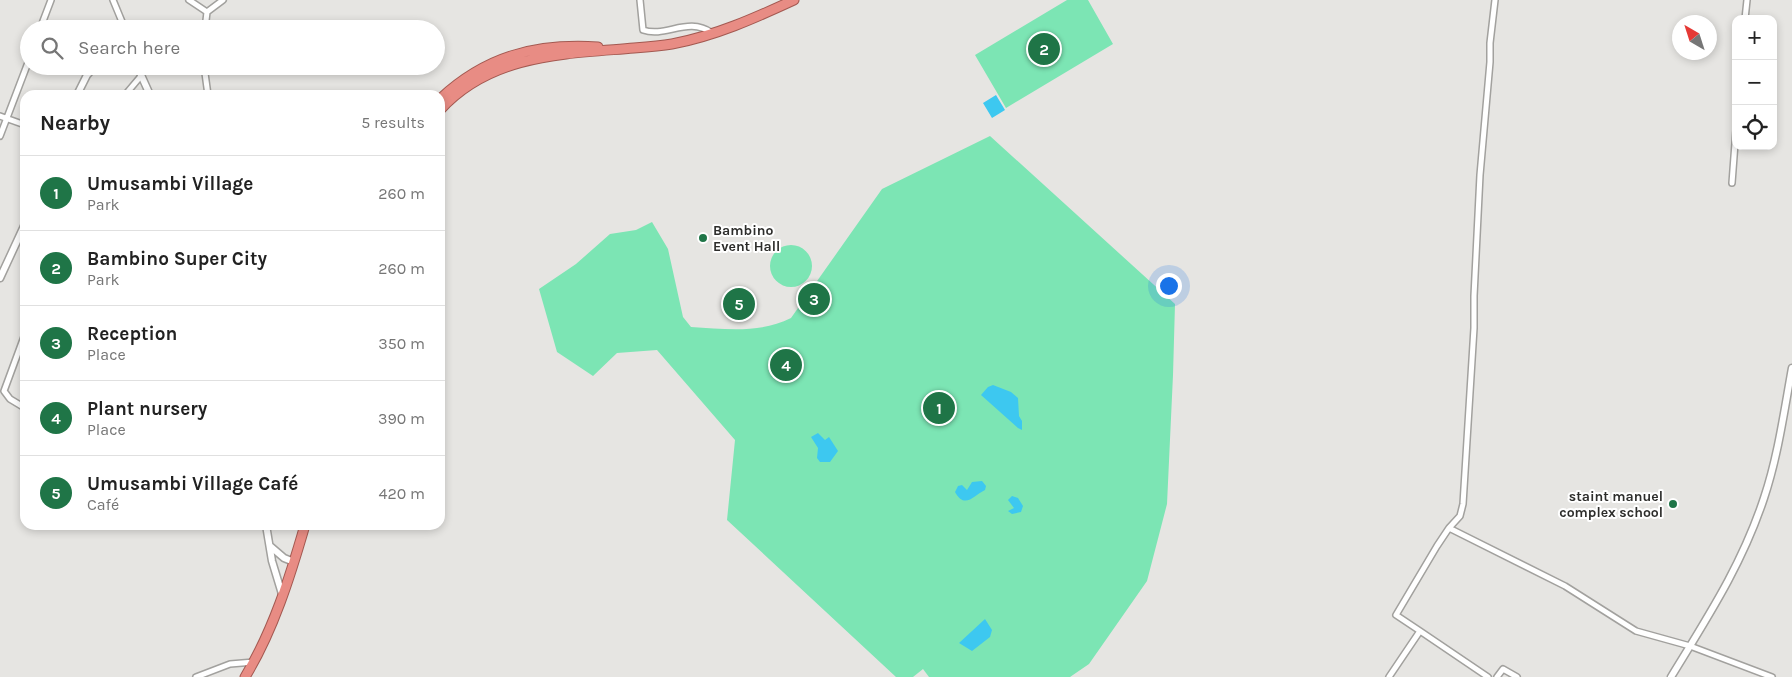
<!DOCTYPE html>
<html lang="en">
<head>
<meta charset="utf-8">
<style>
  :root { --surface:#fff; --page:#f6f6f6; --text:#222; --muted:#767676; --line:#e0e0e0; --accent:#1f7547 }
  body { margin:0; font-family:Karla,sans-serif; background:var(--page); color:var(--text) }
  .controls { position:absolute; right:15px; top:15px; display:grid; overflow:hidden; border-radius:10px; box-shadow:0 2px 8px #0003 }
  .controls button { width:45px; height:45px; display:grid; place-items:center; padding:0; border:0; border-bottom:1px solid var(--line); background:var(--surface); color:var(--text); font:25px sans-serif }
  .compass { position:absolute; left:1672px; top:15px; width:45px; height:45px; border-radius:50%; background:var(--surface); box-shadow:0 2px 8px #0003; rotate:321deg }
  .you { position:absolute; left:1168px; top:285px; width:18px; height:18px; margin:-12px; border:4px solid #fff; border-radius:50%; background:#1a73e8; box-shadow:0 0 0 8px #1a73e833 }
  .badge { display:grid; place-items:center; width:32px; height:32px; border-radius:50%; background:var(--accent); color:#fff; font-size:16px; font-weight:700 }
  .pin { position:absolute; translate:-50% -50%; border:2px solid #fff; box-shadow:0 1px 5px #0006 }
  .list { margin:0; padding:0; list-style:none }
  h2 { display:flex; justify-content:space-between; align-items:center; height:65px; margin:0; padding:0 20px; font-size:21px }
  h2 small { font-size:16px; font-weight:400; color:var(--muted) }
  .list li { display:grid; grid-template-columns:32px 1fr auto; gap:15px; align-items:center; box-sizing:border-box; height:75px; padding:0 20px; border-top:1px solid var(--line) }
  .list b { display:block; font-size:19px; white-space:nowrap }
  .list p { margin:0; font-size:16px; white-space:nowrap; color:var(--muted) }
  .list em { font-size:16px; font-style:normal; color:var(--muted) }
  .icon { flex:none; width:28px; height:28px; fill:none; stroke:currentColor; stroke-width:2; stroke-linecap:round; stroke-linejoin:round }
  .map { position:relative; flex:none; width:1792px; height:677px; overflow:hidden }
  .search { position:absolute; background:var(--surface); box-shadow:0 2px 8px #0003; left:20px; top:20px; width:425px; height:55px; display:flex; align-items:center; gap:12px; box-sizing:border-box; padding:0 18px; border-radius:28px; color:var(--muted); font-size:19px }
  .panel { position:absolute; background:var(--surface); box-shadow:0 2px 8px #0003; left:20px; top:90px; width:425px; height:440px; border-radius:15px }
  .map>svg:first-child { display:block }
  .green { fill:#7ce5b4 }
  .water { fill:#3dc8f0 }
  .lines { fill:none; stroke-linecap:round; stroke-linejoin:round }
  .minor-casing { stroke:#a2a19e; stroke-width:8 }
  .tertiary-casing { stroke:#a2a19e; stroke-width:9 }
  .trunk-casing { stroke:#a35951; stroke-width:11 }
  .minor { stroke:#fff; stroke-width:5 }
  .tertiary { stroke:#fff; stroke-width:6 }
  .trunk { stroke:#e88c84; stroke-width:9 }
  .poi-dot { fill:#1f7547; stroke:#fff; stroke-width:2 }
  .labels { text-anchor:middle; dominant-baseline:central; stroke-width:4; stroke-linejoin:round; paint-order:stroke }
  .poi-label { font-size:14px; font-weight:bold; fill:#2d2d2b; stroke:#fff; text-anchor:start }
</style>
</head>
<body>
<div class="map">
<svg width="1792" height="677" viewBox="0 0 1792 677">
  <rect width="100%" height="100%" fill="#e6e5e2"/>
  <path class="green" d="M 1067,0 L 1088,0 L 1113,44 L 1006,108 L 975,55 Z
    M 990,136 L 1175,304 L 1173,375 L 1167,504 L 1147,581 L 1089,664 L 1070,677 L 929,677 L 923,669 L 913,677 L 896,677 L 727,520 L 735,440 L 657,350 L 617,353 L 593,376 L 557,352 L 539,289 L 576,264 L 610,234 L 636,230 L 652,222 L 668,249 L 683,317 L 691,327 C 725,329 759,334 791,318 L 882,189 Z
    M770 266a21 21 0 1 1 42 0a21 21 0 1 1-42 0Z"/>
  <path class="water" d="M 996,95 L 1005,110 L 992,118 L 983,103 Z
    M 993,385 L 1011,392 L 1018,398 L 1019,416 L 1022,421 L 1022,430 L 1018,428 L 981,395 L 988,387 Z
    M 818,433 L 825,440 L 829,437 L 838,451 L 830,462 L 820,462 L 817,458 L 818,448 L 811,437 Z
    M 982,481 L 986,486 L 985,490 C 974,495 965,510 955,492 L 958,486 L 962,485 L 967,490 L 972,482 Z
    M 1012,496 L 1018,498 L 1023,506 L 1021,512 L 1012,514 L 1008,511 L 1014,508 L 1008,500 Z
    M 985,619 L 992,630 L 990,637 L 972,651 L 959,643 Z"/>
  <g class="lines">
    <defs>
      <path id="minor" d="M 113,0 L 125,29
        M 189,0 L 207,12
        M 640,0 L 643,30 C 666,38 688,16 712,33
        M 1745,19 L 1747,0
        M 40,29 L 51,0
        M 205,29 L 207,12 L 223,0
        M 204,66 L 208,95
        M 125,95 L 141,76
        M 0,116 L 25,125
        M 0,136 L 29,60
        M 1732,183 L 1736,130
        M 25,334 L 4,391 L 10,399 L 25,408
        M 1449,528 L 1565,586 L 1636,631 L 1690,646 L 1772,677
        M 1420,631 L 1488,677
        M 196,677 L 230,664 L 254,662
        M 1389,677 L 1420,631 L 1396,615 L 1437,546 L 1449,528 L 1460,516 L 1463,504 L 1474,328 L 1474,296 L 1480,175 L 1490,62 L 1490,43 L 1495,0
        M 1497,677 L 1503,669 L 1517,677"/>
      <path id="tertiary" d="M 137,66 L 150,95
        M 77,95 L 87,75 L 95,66
        M 0,278 L 25,224
        M 266,525 L 272,561 L 282,594
        M 270,546 L 284,558 L 294,562
        M 1671,677 C 1707,618 1742,565 1764,498 C 1778,456 1784,412 1792,368"/>
      <path id="trunk" d="M 440,99 C 486,56 536,43 598,47
        M 440,110 C 491,54 564,54 634,48 C 647,47 660,46 672,44 C 715,36 755,18 794,0
        M 245,677 C 273,631 290,577 305,525"/>
    </defs>
    <use href="#minor" class="minor-casing"/>
    <use href="#tertiary" class="tertiary-casing"/>
    <use href="#trunk" class="trunk-casing"/>
    <use href="#minor" class="minor"/>
    <use href="#tertiary" class="tertiary"/>
    <use href="#trunk" class="trunk"/>
  </g>
  <g class="poi-dot">
    <circle cx="703" cy="238" r="5"/>
    <circle cx="1673" cy="504" r="5"/>
  </g>
  <g class="labels">
    <g class="poi-label">
      <text x="713" y="230">Bambino<tspan x="713" dy="16">Event Hall</tspan></text>
      <text x="1663" y="496" text-anchor="end">staint manuel<tspan x="1663" dy="16">complex school</tspan></text>
    </g>
  </g>
</svg>
<div class="controls">
<button>+</button>
<button>−</button>
<button><svg class="icon" aria-label="locate" viewBox="0 0 24 24"><circle cx="12" cy="12" r="6"/><path d="M12 2v4M12 18v4M2 12h4M18 12h4"/></svg></button>
</div>
<svg class="compass" viewBox="-18 -18 36 36"><path d="M0-13l5 13h-10z" fill="#e53935"/><path d="M0 13l5-13h-10z" fill="#767676"/></svg>
<div class="you"></div>
<div class="pin badge" style="left:939px;top:408px">1</div>
<div class="pin badge" style="left:1044px;top:49px">2</div>
<div class="pin badge" style="left:814px;top:299px">3</div>
<div class="pin badge" style="left:786px;top:365px">4</div>
<div class="pin badge" style="left:739px;top:304px">5</div>
<div class="search"><svg class="icon" aria-label="search" viewBox="0 0 24 24"><circle cx="10" cy="10" r="6"/><path d="M15 15l6 6"/></svg>Search here</div>
<section class="panel">
<h2>Nearby<small>5 results</small></h2>
<ul class="list">
<li><span class="badge">1</span><div><b>Umusambi Village</b><p>Park</p></div><em>260 m</em></li>
<li><span class="badge">2</span><div><b>Bambino Super City</b><p>Park</p></div><em>260 m</em></li>
<li><span class="badge">3</span><div><b>Reception</b><p>Place</p></div><em>350 m</em></li>
<li><span class="badge">4</span><div><b>Plant nursery</b><p>Place</p></div><em>390 m</em></li>
<li><span class="badge">5</span><div><b>Umusambi Village Café</b><p>Café</p></div><em>420 m</em></li>
</ul>
</section>
</div>
</body>
</html>
